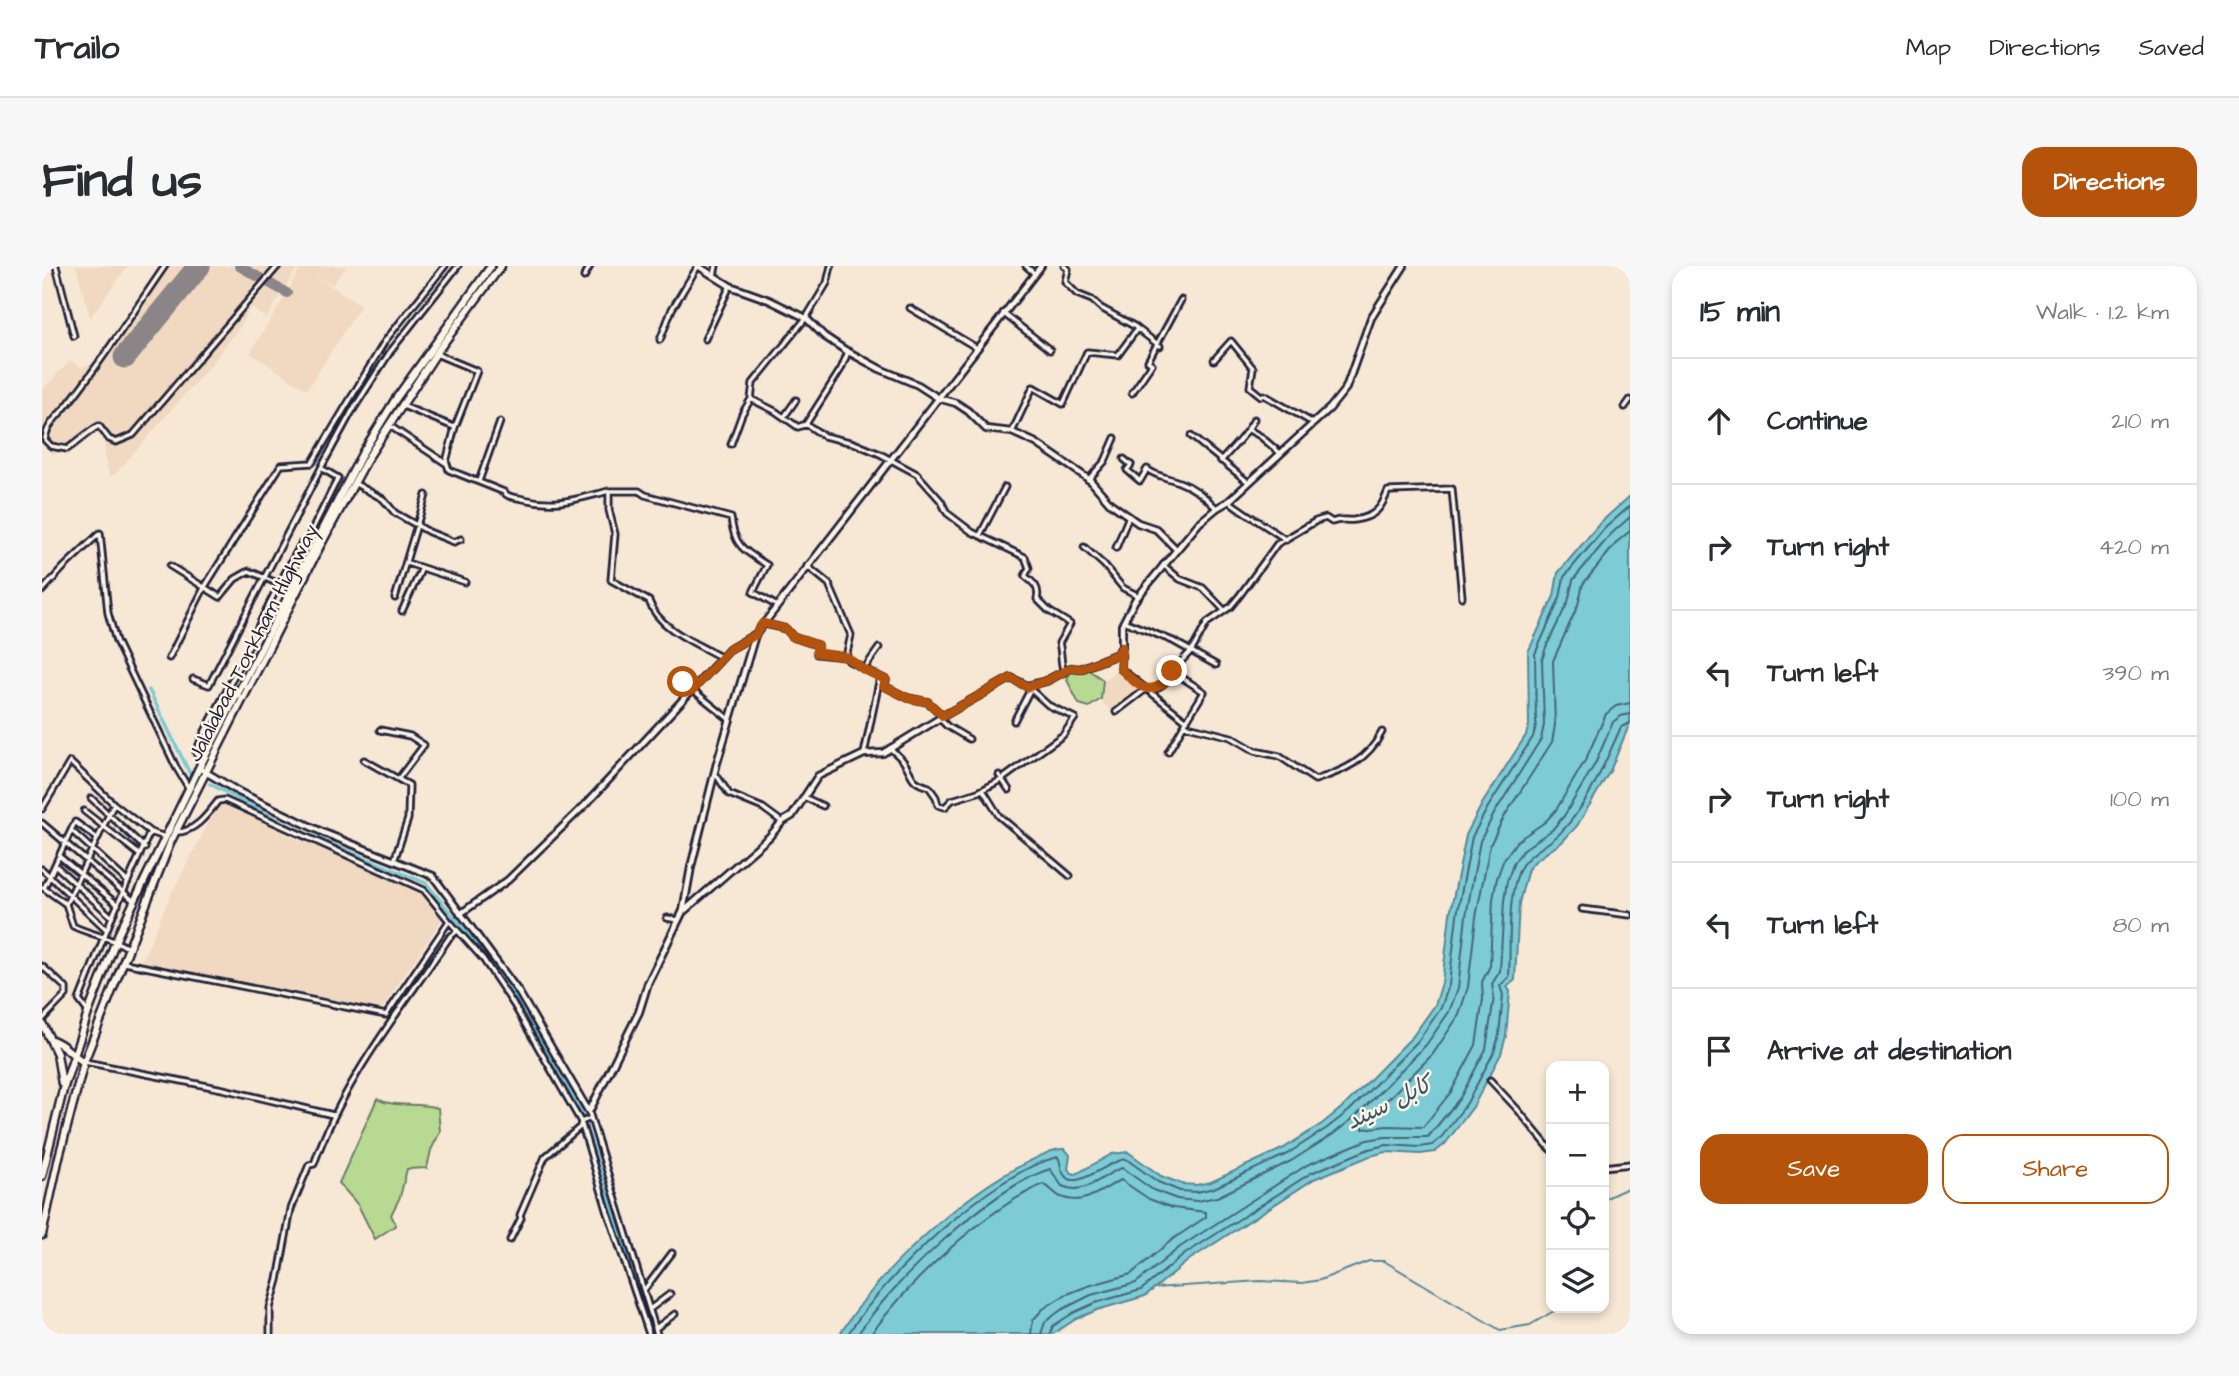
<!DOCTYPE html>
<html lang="en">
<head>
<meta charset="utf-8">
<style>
  :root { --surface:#fff; --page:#f7f7f7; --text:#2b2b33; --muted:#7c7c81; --line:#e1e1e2; --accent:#b45309 }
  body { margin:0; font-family:"Architects Daughter","Playpen Sans Arabic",sans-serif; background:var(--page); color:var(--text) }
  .controls { position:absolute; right:21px; bottom:21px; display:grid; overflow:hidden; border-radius:14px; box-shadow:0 4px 10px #0003 }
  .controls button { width:63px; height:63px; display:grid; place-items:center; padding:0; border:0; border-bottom:2px solid var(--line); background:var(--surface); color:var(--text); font:35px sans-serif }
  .stop { position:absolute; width:21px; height:21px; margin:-16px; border:5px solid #b45309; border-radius:50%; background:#fff }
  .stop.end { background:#b45309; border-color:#fff; box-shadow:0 2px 7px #0008 }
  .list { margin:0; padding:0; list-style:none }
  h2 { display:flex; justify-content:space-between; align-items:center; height:91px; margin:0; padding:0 28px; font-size:30px }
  h2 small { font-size:23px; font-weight:400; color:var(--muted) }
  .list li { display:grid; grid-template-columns:46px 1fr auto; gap:21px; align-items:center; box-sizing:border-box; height:126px; padding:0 28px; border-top:2px solid var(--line) }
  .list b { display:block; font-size:26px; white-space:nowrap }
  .list em { font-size:23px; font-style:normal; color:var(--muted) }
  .actions { display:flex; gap:14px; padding:21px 28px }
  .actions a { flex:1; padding:16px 0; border:2px solid var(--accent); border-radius:21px; text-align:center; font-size:24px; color:var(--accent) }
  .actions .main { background:var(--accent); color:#fff }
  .icon { flex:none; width:38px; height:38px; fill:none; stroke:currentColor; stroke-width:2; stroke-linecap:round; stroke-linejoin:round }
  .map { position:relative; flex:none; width:1588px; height:1068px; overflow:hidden; border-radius:21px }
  header { display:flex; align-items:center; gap:42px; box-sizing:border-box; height:98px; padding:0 35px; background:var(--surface); border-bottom:2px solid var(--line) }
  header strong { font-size:33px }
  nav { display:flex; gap:38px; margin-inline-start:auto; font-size:24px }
  .intro { display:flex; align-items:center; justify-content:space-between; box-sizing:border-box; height:168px; padding:0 42px }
  h1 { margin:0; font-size:49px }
  .button { padding:18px 32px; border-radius:21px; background:var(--accent); color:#fff; font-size:24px; font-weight:700 }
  main { display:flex; gap:42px; padding:0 42px }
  aside { flex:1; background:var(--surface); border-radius:21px; box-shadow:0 4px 10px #0003 }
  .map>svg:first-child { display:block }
  .built { fill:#f1d9c1 }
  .green { fill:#b7d992; stroke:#6c7e66; stroke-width:2 }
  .water { fill:#7bcbd5; stroke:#578797; stroke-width:2 }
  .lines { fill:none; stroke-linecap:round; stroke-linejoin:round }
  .shore { stroke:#466679; stroke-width:2 }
  .stream { stroke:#578797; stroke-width:2 }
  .canal { stroke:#7bcbd5; stroke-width:3.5 }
  .taxiway { stroke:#8c8588; stroke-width:10 }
  .runway { stroke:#8c8588; stroke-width:23 }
  .minor-casing { stroke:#22223b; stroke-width:9 }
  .tertiary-casing { stroke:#22223b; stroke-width:10 }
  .trunk-casing { stroke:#22223b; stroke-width:11 }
  .minor { stroke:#fcf5e5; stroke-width:3.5 }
  .tertiary { stroke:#fcf5e5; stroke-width:4.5 }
  .trunk { stroke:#fcf5e5; stroke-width:6 }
  .route { stroke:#b45309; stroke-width:9 }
  .labels { text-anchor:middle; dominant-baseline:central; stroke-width:5; stroke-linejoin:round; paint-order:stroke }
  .street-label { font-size:21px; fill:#22223b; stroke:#fcf5e5 }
  .water-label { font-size:23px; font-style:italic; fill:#3d5569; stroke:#fcf5e5 }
</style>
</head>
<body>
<header>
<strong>Trailo</strong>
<nav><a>Map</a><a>Directions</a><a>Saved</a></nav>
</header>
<div class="intro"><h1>Find us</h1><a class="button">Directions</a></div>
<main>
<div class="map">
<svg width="1588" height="1068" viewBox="0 0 1588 1068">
  <rect width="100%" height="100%" fill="#f7e8d5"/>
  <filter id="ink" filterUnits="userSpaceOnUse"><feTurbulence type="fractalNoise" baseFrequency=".0143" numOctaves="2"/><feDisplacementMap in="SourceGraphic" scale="14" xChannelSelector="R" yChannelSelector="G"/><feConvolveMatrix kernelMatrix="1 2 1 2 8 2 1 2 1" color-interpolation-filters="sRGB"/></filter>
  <g filter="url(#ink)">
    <path class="built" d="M 34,0 L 86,0 L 48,52 Z
      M 129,0 L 250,0 L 254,4 L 224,53 L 209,41 L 198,61 L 167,101 L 72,210 L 67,209 L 63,191 L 62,170 L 59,164 L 51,165 L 33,181 L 12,189 L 0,177 L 0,124 L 28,95 L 39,101 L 53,98 Z
      M 255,0 L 305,0 L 290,19 L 273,10 L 319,39 L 265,124 L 208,87 L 245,27 L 258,2 Z
      M 1076,402 L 1102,424 L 1073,450 L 1059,434 L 1060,417 Z
      M 178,535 L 254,573 L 340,605 L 379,627 L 400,653 L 337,747 L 98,699 L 130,626 Z"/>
    <path class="green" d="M 1044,402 L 1061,414 L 1059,433 L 1047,441 L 1037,438 L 1025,414 L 1028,406 Z
      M 335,833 C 354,843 375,835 396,842 L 398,866 L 389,884 L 385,902 L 365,903 L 358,931 L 349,949 L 354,959 L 333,973 L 316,939 L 297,917 Z"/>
    <path class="water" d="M 1588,230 L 1588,457 L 1568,505 L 1535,560 L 1520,576 L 1493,595 L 1486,603 L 1477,637 L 1473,714 L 1465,721 L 1468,725 L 1464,770 L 1459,788 L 1431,841 L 1403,878 L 1393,886 L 1378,888 L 1344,886 L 1328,890 L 1272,913 L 1147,994 L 1103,1030 L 1055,1044 L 1034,1053 L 1011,1068 L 798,1068 C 837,1005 921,927 988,895 C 999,890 1011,882 1023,883 L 1028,889 L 1026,903 L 1030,907 L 1034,908 L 1070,888 L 1086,886 L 1119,910 L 1140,918 L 1154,919 L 1169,916 L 1242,882 L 1281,857 L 1303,839 L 1371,770 L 1393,739 L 1400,717 L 1408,648 L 1424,569 L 1440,538 L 1484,469 L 1487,459 L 1486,386 L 1512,330 L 1516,307 L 1558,257 Z"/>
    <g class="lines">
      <path class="shore" d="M 1588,265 L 1576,275 L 1541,318 L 1536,339 L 1511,395 L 1513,459 L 1510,476 L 1462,551 L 1448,579 L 1434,651 L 1426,721 L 1417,749 L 1391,788 L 1321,858 L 1321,863 L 1345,860 L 1381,861 L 1409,826 L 1434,779 L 1441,733 L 1440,716 L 1448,700 L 1451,633 L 1455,612 L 1462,593 L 1475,575 L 1503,556 L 1514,544 L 1544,493 L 1564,448 L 1574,440 L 1588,437
        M 806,1068 C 842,1011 950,906 1016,891 C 1019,896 1018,902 1021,907 C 1032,929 1067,893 1084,893 L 1116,916 L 1138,925 L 1155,926 L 1172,922 L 1245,888 L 1285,862 L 1308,844 L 1376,775 L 1399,742 L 1407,719 L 1415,649 L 1430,571 L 1446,541 L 1491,471 L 1494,459 L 1493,388 L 1518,332 L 1522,311 L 1563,262 L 1588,240
        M 816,1068 C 849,1017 950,921 1008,903 L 1020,920 C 1044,931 1060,908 1080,902 L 1111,924 L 1135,933 L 1155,935 L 1175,931 L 1249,895 L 1290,869 L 1314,850 L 1384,779 L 1407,746 L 1416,722 L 1424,650 L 1438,575 L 1453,546 L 1499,473 L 1502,459 L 1500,394 L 1504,381 L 1526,336 L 1531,314 L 1569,268 L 1588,251
        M 829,1068 C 870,1013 939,947 1001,918 C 1008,921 1012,928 1019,931 C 1042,941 1060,923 1079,914 L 1107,933 L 1131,942 L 1164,946 L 1164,951 L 1131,973 L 1089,1008 L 1046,1020 L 1023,1029 L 1001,1043 L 991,1054 L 989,1068
        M 999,1068 L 1003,1056 L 1019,1044 L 1049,1029 L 1094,1017 L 1138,981 L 1265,899 L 1325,874 L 1343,871 L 1386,871 L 1418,832 L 1444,783 L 1452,731 L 1450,718 L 1458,705 L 1462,635 L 1465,615 L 1472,596 L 1482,583 L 1510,564 L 1522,550 L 1553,498 L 1571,456 L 1579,450 L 1588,448
        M 1008,1068 L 1011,1060 L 1031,1047 L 1053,1037 L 1099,1024 L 1143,988 L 1269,907 L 1327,883 L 1344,879 L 1378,881 L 1390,879 L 1398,873 L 1425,837 L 1452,786 L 1457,769 L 1461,729 L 1458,720 L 1467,711 C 1469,679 1464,626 1480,599 C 1490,584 1510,578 1521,564 C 1548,535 1563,496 1579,461 L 1588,457"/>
      <path class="stream" d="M 1562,933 L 1588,921
        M 1112,1022 L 1218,1015 L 1260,1017 L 1278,1014 L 1327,995 L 1342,995 L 1458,1064 L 1488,1059 L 1517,1042"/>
      <path class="canal" d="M 107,424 L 148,508
        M 168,518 L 256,564 L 384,617 L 445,691 L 467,723 L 537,839 L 611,1068"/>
      <path class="taxiway" d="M 197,0 L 245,27"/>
      <path class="runway" d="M 83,91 L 157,0"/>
      <defs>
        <path id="minor" d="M 14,0 L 32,70
          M 123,0 C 91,46 61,94 26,138 C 17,149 4,159 3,174 L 9,180 L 25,183 C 33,178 51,162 57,160 L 67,173 L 74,176 L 91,169 L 236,0
          M 984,0 L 993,8
          M 1022,0 L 1026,3 L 1023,16 L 1035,28 L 1050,34 L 1059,42 L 1092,60 L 1118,80
          M 672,10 L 674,0
          M 542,11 L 548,0
          M 868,42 L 935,82
          M 961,47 L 1008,84
          M 663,73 L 688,20
          M 618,74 L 630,43 L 656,0
          M 394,88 L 435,105 L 413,161 L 404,196
          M 1172,94 L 1189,75 L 1211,102 L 1208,121 L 1219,130 L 1222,129 L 1271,157
          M 1090,127 L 1110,98 L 1106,95 L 1139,34
          M 709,133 L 733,145 L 756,161 L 764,158 L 782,170 L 812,177 L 838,188 L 875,208 L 899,235 L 905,247 L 930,266 L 983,291 L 987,302 L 983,310 C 992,317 998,322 995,333 L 1007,345 L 1028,358 L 1017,377 C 1020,387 1018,397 1022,406
          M 361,140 L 412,161
          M 1583,141 L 1588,134
          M 742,151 L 754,134
          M 764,158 L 799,103 L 806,86
          M 348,160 L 405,198 L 407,204 L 462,226 C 466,232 473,231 481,233 C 514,241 535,233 567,225 L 567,244 L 573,268 L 569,314 L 607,335 C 616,363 656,378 680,392
          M 1207,164 L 1218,170 L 1238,187
          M 970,166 L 991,121 L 1021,138 L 1045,86 L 1076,89 L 1095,63
          M 1149,170 L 1206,216
          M 689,178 L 700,148 L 709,133 L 711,117 L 764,52 L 785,17 L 789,0
          M 1082,193 L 1089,199 L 1085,204 L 1098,215 L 1105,203 C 1115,211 1125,211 1137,216 C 1151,221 1164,231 1174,242
          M 1179,195 C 1190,182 1206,167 1212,153
          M 1046,214 L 1063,195 L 1073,172
          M 437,215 L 458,156
          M 312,217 L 341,233 L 353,247 L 387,266 L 412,276 L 419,273
          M 567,225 L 597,225 L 603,229 L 689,252 C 692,280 702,285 725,299 L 711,326 L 735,340
          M 1187,235 C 1206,250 1225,260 1244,274
          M 938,269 L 963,221
          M 1042,281 L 1062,299 L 1081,322 L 1097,330
          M 1074,282 L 1087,250
          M 365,297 L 423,316
          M 1121,299 L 1138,313 L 1161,322 L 1182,344
          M 128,300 L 178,331 L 193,313 L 207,305 L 237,318 L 186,422 L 162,467 L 154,486 L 158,498
          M 765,300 L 787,318 L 809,369 L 804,391
          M 237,318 L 259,278 L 266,272 L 296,212 L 279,202 L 309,147 L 348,86 L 416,0
          M 0,325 L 22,301 L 58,267 L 66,347 L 74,375 L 134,501 L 146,521
          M 353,332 L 384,229
          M 360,345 L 380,302
          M 1084,356 L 1131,375 L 1174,399
          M 723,358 L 744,363 L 751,371 L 775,379 L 775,388 L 804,391 L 807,395 L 844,414 L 842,420 L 866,432 L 886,436 L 901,450
          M 1080,383 L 1079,403 L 1145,455
          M 127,392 L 162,322 L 239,199 L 270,197 L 343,75 L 403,0
          M 822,403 L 837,382
          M 151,413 L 167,419 L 279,202
          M 641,416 L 688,454
          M 1074,446 L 1104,423 L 1111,424 L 1120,419 L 1133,407
          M 897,452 L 905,460 L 927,473
          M 972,455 L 987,426 L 986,422
          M 338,464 L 368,470 L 382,479 L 357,512
          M 1340,466 C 1326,494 1302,505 1273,514 L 1237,490 L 1213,485 L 1189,471 L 1142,459 L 1162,426 L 1130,405 L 1150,384 L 1165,357 L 1188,341 L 1198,329 L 1235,278 L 1274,255 L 1284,252 L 1290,256 C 1299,252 1303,255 1312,254 C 1333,251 1339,243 1346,225 L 1410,223 L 1420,331
          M 848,482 C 852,486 858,491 862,496 C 872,511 867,515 887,521 L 894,531 L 896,539 L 903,541 L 910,534 L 936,526 L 959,514 L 1021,469 L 1033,452 L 1006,439 L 985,420
          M 1126,486 L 1142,459
          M 822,488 L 838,411
          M 322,494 L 367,519 L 366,553 L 352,595
          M 673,507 L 687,528 L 721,542 L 740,556
          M 957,509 L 967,524
          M 941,524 L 957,550 L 1028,610
          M 49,532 L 103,582
          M 764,532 L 781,540
          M 72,538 L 24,638 L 31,660 C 49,669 69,671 86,682
          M 0,543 L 28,496 L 72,538 L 108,566 L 123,571
          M 42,545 L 98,589
          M 0,557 L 92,635
          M 30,565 L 86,616
          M 17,590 L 76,639
          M 13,599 L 70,651
          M 0,603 L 65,664
          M 0,621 L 24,638
          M 2,622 L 33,556 L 55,572
          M 1540,643 L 1588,649
          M 625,652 L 636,654
          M 408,656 L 441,693 L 472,739 L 539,856 L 566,947 L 607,1068
          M 83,697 L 344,749 L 407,655 L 382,624 L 183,534 L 176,535 C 166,548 152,567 134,566
          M 0,700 L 24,722 L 24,729 L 0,754
          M 46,746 L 37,734 L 70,651 L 108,566
          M 43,796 L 181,823 L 291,849
          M 1448,814 L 1476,844 L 1509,884
          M 547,846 L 615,1068
          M 1562,901 L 1588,898
          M 468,974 L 479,952 L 478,949 L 503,891 L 538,861 L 539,856 L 549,852
          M 602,1024 L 630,987
          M 608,1043 L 628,1028
          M 614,1062 L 633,1048
          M 228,1068 L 228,1042 L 236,1014 L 249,943 L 267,899 L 272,898 C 301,814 358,745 407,672 L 415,665"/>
        <path id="tertiary" d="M 656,0 L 688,20 L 727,34 L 764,52 L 782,70 L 803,84 L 838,103 L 876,119 L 896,132 L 914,137 L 926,145 L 944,163 L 970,166 L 994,177 L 1048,214 L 1068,237 L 1096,257 L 1114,263 L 1134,283
          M 157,502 L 197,526 L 282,567 L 391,610 L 476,725 L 547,846 L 597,746 L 606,717 L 641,645 L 649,601 L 675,497 L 713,369 L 999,0
          M 642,645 L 727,571 L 740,556 L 750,550 L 776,510 L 822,488 L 841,487 L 908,446 L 969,412 L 985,420 L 1004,415 L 1029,402 L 1038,403 L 1075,388 L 1080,381 L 1080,359 L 1093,334 L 1157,257 L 1175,242 L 1187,235 L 1288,142 L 1304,122 L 1329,52 L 1362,0
          M 418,648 L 466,614 L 545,537 L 688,383 L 712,369"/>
        <path id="trunk" d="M 0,757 L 15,788 L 20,818
          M 10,774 C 24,779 29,789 42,796
          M 0,910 L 21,824 L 46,747 L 76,669 L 157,502 L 321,186 L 353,134 L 449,0
          M 0,969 L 17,891 L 42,796 L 129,575 L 278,280 L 327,190 L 395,86 L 459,0"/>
      </defs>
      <use href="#minor" class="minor-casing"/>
      <use href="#tertiary" class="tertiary-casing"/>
      <use href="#trunk" class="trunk-casing"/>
      <use href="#minor" class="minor"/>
      <use href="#tertiary" class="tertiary"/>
      <use href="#trunk" class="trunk"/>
    </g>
  </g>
  <g class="lines" filter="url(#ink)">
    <path class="route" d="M 641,416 L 650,425 L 688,383 L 713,369 L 721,357 L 744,363 L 751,371 L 775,379 L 775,387 L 804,391 L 821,403 L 844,414 L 842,420 L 866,432 L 886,436 L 901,450 L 969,412 L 985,421 L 1004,415 L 1029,402 L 1038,403 L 1068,391 L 1075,388 L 1080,381 L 1079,403 C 1101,426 1110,430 1133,407 L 1130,405"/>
  </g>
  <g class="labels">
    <g class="street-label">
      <text transform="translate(211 377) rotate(-63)">Jalalabad Torkham Highway</text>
    </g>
    <g class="water-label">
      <text transform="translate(1347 837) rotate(-26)">کابل سيند</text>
    </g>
  </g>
</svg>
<div class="controls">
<button>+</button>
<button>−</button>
<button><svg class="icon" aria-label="locate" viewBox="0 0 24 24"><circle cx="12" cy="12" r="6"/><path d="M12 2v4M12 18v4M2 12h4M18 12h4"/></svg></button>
<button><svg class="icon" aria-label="layers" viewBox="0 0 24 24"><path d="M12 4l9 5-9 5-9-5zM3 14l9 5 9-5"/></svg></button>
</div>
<div class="stop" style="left:641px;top:416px"></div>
<div class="stop end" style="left:1130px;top:405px"></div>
</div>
<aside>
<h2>15 min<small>Walk · 1.2 km</small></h2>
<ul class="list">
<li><svg class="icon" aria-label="ahead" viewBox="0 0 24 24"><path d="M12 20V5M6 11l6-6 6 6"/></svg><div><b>Continue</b></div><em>210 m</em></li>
<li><svg class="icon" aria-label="right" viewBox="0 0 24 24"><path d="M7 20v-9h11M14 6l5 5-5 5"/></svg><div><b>Turn right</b></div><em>420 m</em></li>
<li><svg class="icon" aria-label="left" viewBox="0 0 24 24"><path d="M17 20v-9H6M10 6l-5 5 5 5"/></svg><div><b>Turn left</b></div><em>390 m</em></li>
<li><svg class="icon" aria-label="right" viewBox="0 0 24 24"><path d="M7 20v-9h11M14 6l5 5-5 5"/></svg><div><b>Turn right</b></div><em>100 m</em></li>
<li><svg class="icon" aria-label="left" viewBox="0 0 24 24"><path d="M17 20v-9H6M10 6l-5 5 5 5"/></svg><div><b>Turn left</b></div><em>80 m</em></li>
<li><svg class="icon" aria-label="arrive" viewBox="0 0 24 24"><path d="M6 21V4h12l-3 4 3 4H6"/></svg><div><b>Arrive at destination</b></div></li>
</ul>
<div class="actions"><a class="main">Save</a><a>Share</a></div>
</aside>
</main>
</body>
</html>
